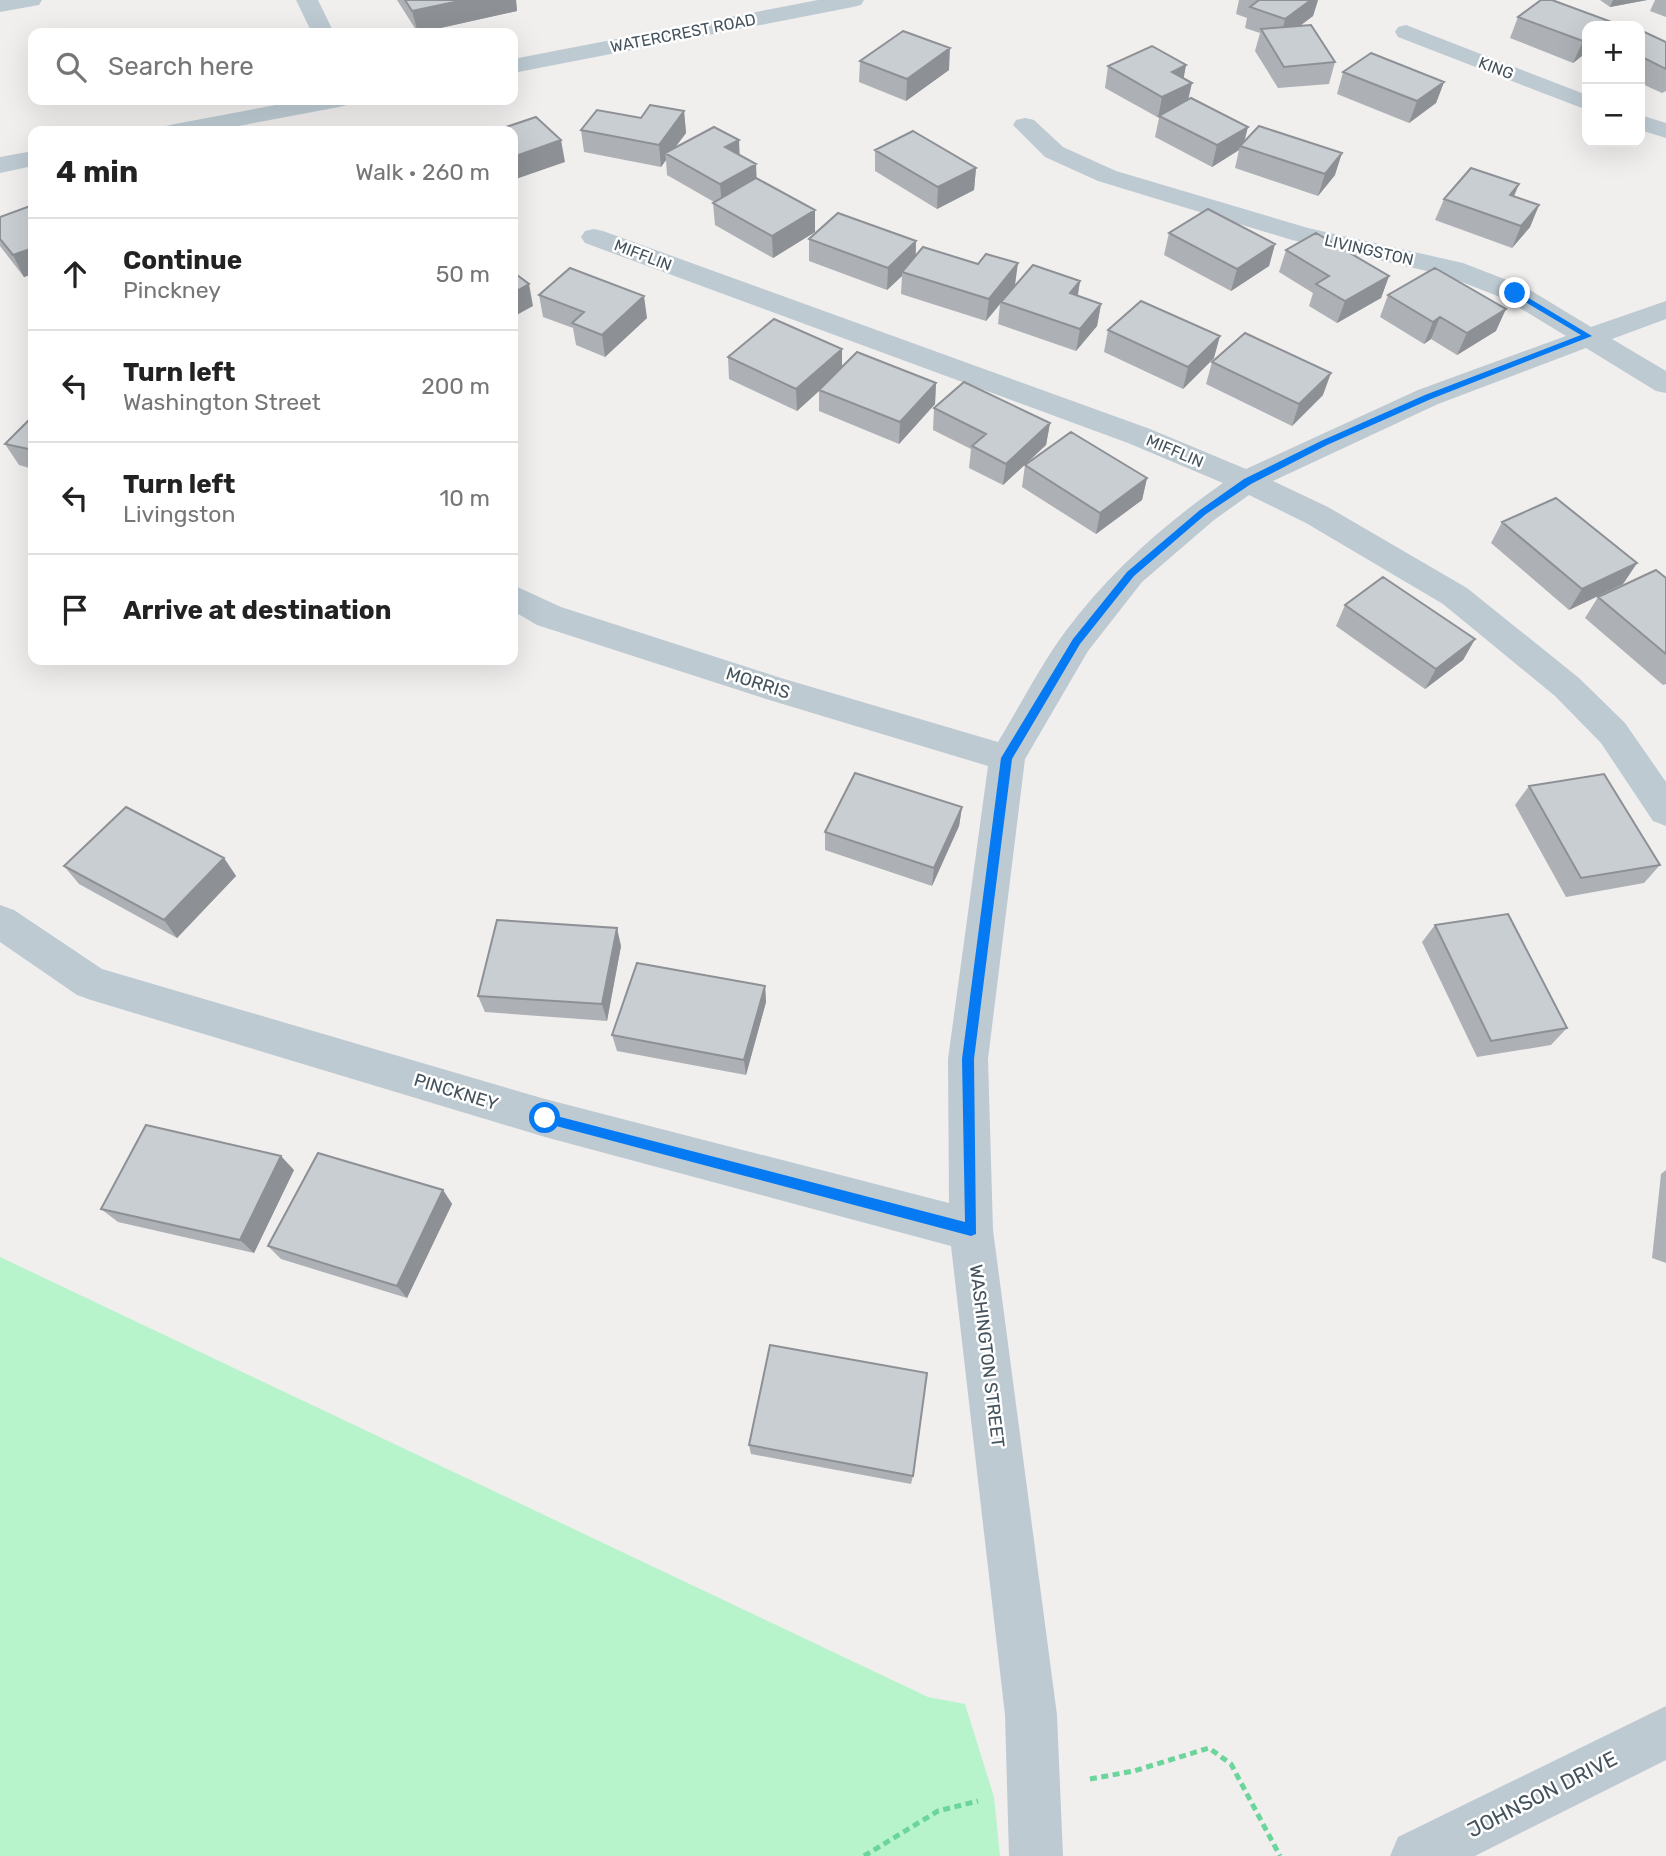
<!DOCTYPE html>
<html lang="en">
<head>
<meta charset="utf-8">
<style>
  :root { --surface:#fff; --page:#f2f2f2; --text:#222; --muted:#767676; --line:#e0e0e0 }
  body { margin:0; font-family:Rubik,sans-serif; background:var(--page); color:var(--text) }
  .controls { position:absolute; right:21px; top:21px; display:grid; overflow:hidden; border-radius:14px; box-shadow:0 7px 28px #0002 }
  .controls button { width:63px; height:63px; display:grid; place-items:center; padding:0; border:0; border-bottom:2px solid var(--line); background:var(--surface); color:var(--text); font:35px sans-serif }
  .stop { position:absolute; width:21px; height:21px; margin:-16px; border:5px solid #057af3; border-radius:50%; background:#fff }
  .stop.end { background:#057af3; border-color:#fff; box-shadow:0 2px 7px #0008 }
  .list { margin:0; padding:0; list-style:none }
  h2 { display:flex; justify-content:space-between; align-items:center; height:91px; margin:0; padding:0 28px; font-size:30px }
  h2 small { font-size:23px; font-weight:400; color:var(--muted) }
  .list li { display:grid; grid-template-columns:46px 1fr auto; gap:21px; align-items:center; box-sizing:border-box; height:112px; padding:0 28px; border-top:2px solid var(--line) }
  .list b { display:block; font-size:26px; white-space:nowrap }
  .list p { margin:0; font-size:23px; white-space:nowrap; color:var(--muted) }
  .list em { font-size:23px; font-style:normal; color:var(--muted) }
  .icon { flex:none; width:38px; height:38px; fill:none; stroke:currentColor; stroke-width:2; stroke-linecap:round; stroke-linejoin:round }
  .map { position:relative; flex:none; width:1666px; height:1856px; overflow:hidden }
  .search { position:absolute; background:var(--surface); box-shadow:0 7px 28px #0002; left:28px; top:28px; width:490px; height:77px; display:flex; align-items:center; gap:18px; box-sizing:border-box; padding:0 24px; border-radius:14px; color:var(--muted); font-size:26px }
  .panel { position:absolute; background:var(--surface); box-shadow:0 7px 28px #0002; left:28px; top:126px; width:490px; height:539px; border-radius:14px }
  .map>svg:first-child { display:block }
  .green { fill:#b7f4cb }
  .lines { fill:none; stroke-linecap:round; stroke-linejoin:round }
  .path { stroke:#6bd59b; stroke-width:5; stroke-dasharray:7 4.5; stroke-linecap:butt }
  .minor { fill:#bdcad2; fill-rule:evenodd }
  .wall { fill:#adb1b5 }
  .shaded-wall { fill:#8d9094 }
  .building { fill:#c9ced3; stroke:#8d9094; stroke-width:2 }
  .route { fill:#057af3 }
  .labels { text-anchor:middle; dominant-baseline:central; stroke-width:5; stroke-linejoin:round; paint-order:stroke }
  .far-street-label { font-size:16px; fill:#44535d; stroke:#fff }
  .street-label { font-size:18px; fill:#44535d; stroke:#fff }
  .near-street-label { font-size:21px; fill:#44535d; stroke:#fff }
</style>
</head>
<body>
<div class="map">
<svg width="1666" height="1856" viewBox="0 0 1666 1856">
  <rect width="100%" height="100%" fill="#f1eeee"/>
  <path class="green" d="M 0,1257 L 928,1697 L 965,1704 L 994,1797 L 1000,1856 L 0,1856 Z"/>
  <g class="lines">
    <path class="path" d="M 1090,1779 L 1134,1771 L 1209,1748 L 1231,1764 L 1280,1856
      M 864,1856 L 938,1811 L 978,1801"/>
    <path class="minor" d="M 0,0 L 42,0 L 39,5 L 0,12 Z
      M 296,0 L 318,0 L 334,33 L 312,33 Z
      M 818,0 L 864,0 L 861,5 L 853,7 L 513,73 L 513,59 Z
      M 1406,25 L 1587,95 L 1587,110 L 1398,37 L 1395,32 L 1398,27 Z
      M 302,100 L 351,100 L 347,105 L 339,107 L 212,131 L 163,131 L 166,126 L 175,124 Z
      M 1640,115 L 1666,123 L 1666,138 L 1640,130 Z
      M 1025,118 L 1034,120 L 1063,147 L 1116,171 L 1308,228 L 1463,263 L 1525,287 L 1591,327 L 1666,301 L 1666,319 L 1612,339 L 1666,371 L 1666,393 L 1656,391 L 1586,348 L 1438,404 L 1273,481 L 1328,507 L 1467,588 L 1579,678 L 1625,723 L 1666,782 L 1666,826 L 1653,821 L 1601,743 L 1555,696 L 1443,604 L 1306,523 L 1249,495 L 1214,520 L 1142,582 L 1088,651 L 1025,759 L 988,1059 L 993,1230 L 1057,1715 L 1063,1856 L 1009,1856 L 1005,1715 L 951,1246 L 545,1137 L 91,1000 L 77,995 L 0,942 L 0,905 L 14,910 L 102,969 L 545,1099 L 949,1203 L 948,1059 L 988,766 L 766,699 L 537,625 L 513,611 L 513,585 L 561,607 L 781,678 L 998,742 C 1020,706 1040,666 1065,632 C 1109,573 1163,525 1223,483 L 1128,443 L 585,243 L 581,237 L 585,231 L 594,229 L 603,231 L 1150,429 L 1246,469 L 1418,390 L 1566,336 L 1505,299 L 1444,275 L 1292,240 L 1098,181 L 1045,157 L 1013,125 L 1016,120 Z
      M 33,151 L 33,166 L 0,173 L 0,157 Z
      M 1666,1706 L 1666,1760 L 1475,1856 L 1390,1856 L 1398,1837 Z"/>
  </g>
  <path class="wall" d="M 397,0 L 516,0 L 517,11 L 418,33 Z
    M 1239,0 L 1318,0 L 1313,16 L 1299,26 L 1335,62 L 1329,84 L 1278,88 L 1255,51 L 1260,33 L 1245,28 L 1247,18 L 1236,14 Z
    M 1600,0 L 1647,0 L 1610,7 Z
    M 1655,0 L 1666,0 L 1666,17 L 1650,11 Z
    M 1518,17 L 1609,21 L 1606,26 L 1587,26 L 1587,52 L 1573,63 L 1510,38 Z
    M 1640,30 L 1666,42 L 1666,91 L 1662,93 L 1640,83 Z
    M 860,61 L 949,70 L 906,101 L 859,82 Z
    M 1186,65 L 1183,78 L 1188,100 L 1244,142 L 1335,175 L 1318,196 L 1235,168 L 1239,150 L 1212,167 L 1155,137 L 1159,118 L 1105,88 L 1108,66 Z
    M 1343,72 L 1444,82 L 1436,103 L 1409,123 L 1337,94 Z
    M 684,111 L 686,133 L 675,148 L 740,155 L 757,179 L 815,210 L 815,232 L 773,258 L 715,225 L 713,203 L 714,202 L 667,175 L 666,160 L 661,167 L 584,152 L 581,130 L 641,118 Z
    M 875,150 L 976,168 L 974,190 L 937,209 L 875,171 Z
    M 1514,196 L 1539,205 L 1530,227 L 1512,248 L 1435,220 L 1444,199 Z
    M 33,205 L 33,274 L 24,277 L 0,246 L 0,217 Z
    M 1169,233 L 1275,244 L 1269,266 L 1231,291 L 1164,255 Z
    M 809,239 L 916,241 L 916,256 L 1015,285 L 1080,281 L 1078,296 L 1101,304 L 1097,326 L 1076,351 L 998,324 L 1000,304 L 986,321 L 901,294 L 902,276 L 887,290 L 809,261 Z
    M 1286,250 L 1389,276 L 1381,298 L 1337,323 L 1309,306 L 1313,293 L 1279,272 Z
    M 539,295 L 647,318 L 605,357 L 576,345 L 573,328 L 543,317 Z
    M 1388,295 L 1496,331 L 1457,355 L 1431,339 L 1424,344 L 1380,317 Z
    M 1108,330 L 1214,358 L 1183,389 L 1104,352 Z
    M 842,349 L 842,366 L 936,383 L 935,404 L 899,444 L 819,411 L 819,391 L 797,411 L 729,379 L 728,357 Z
    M 1212,362 L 1323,395 L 1292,426 L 1206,384 Z
    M 934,408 L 1050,423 L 1046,445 L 1003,485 L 969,468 L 971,449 L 933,430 Z
    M 33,416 L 33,469 L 19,465 L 5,444 Z
    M 1025,465 L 1147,478 L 1142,500 L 1096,534 L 1022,487 Z
    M 1502,522 L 1637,563 L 1623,584 L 1569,610 L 1491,543 Z
    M 1666,578 L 1666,684 L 1663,685 L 1585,618 L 1598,597 Z
    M 1345,605 L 1475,639 L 1463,660 L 1425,689 L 1336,626 Z
    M 1529,786 L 1660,865 L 1644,883 L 1566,897 L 1515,805 Z
    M 962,807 L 959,826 L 932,886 L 825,850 L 825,832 Z
    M 224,858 L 236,876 L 177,938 L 79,884 L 64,866 Z
    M 1435,925 L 1567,1028 L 1551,1045 L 1477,1057 L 1422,942 Z
    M 621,946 L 607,1021 L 485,1012 L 478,996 Z
    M 765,986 L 766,1002 L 746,1075 L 617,1051 L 612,1035 Z
    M 294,1170 L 254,1253 L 118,1222 L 101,1209 Z
    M 1666,1170 L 1666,1263 L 1652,1258 L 1661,1174 Z
    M 443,1190 L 452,1204 L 407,1298 L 281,1259 L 268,1246 Z
    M 749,1445 L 913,1476 L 911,1484 L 751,1454 Z"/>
  <path class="shaded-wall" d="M 464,0 L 516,0 L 517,11 L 418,33 L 412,11 Z
    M 1311,0 L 1318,0 L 1313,16 L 1280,41 L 1285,19 Z
    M 1613,0 L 1647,0 L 1610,7 Z
    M 1587,37 L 1587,52 L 1573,63 L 1583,41 Z
    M 950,48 L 949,70 L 906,101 L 907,79 Z
    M 1186,65 L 1182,87 L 1172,72 Z
    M 1444,82 L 1436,103 L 1409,123 L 1417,101 Z
    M 1192,83 L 1187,105 L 1159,116 L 1158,118 L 1162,97 Z
    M 684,111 L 686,133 L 669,155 L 665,153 L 666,160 L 661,167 L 659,145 Z
    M 1248,127 L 1243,147 L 1240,146 L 1239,150 L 1212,167 L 1217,145 Z
    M 561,140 L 565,162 L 513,180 L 513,157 Z
    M 739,140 L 740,162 L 725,147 Z
    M 1342,153 L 1335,175 L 1318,196 L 1325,174 Z
    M 756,164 L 757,186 L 722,206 L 720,184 Z
    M 976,168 L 974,190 L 937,209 L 938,187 Z
    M 1519,184 L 1510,206 L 1510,195 Z
    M 1539,205 L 1530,227 L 1512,248 L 1521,226 Z
    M 815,210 L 815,232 L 773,258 L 772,236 Z
    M 916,241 L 915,263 L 902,272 L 902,276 L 887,290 L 888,268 Z
    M 1275,244 L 1269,266 L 1231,291 L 1237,269 Z
    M 33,248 L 33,274 L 24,277 L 13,255 Z
    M 1018,263 L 1015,285 L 1001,302 L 1000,304 L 986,321 L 989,299 Z
    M 1389,276 L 1381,298 L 1337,323 L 1345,301 Z
    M 1080,281 L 1076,303 L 1070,293 Z
    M 529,284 L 533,306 L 513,317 L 513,293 Z
    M 644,296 L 647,318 L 605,357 L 602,335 Z
    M 1101,304 L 1097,326 L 1076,351 L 1080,329 Z
    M 1506,309 L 1496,331 L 1457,355 L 1467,333 Z
    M 1440,317 L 1431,339 L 1424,344 L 1433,322 Z
    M 1220,336 L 1214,358 L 1183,389 L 1188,367 Z
    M 842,349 L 842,371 L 819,390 L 819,391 L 797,411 L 796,389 Z
    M 1331,373 L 1323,395 L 1292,426 L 1299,404 Z
    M 936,383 L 935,404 L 899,444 L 900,422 Z
    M 1050,423 L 1046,445 L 1003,485 L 1006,464 Z
    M 1147,478 L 1142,500 L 1096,534 L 1100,513 Z
    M 1637,563 L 1623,584 L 1569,610 L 1582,589 Z
    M 1475,639 L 1463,660 L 1425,689 L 1436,669 Z
    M 962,807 L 959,826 L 932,886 L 934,868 Z
    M 224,858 L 236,876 L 177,938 L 164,920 Z
    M 617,928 L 621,946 L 607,1021 L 602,1004 Z
    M 765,986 L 766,1002 L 746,1075 L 744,1060 Z
    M 281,1156 L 294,1170 L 254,1253 L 240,1240 Z
    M 443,1190 L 452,1204 L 407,1298 L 397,1286 Z"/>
  <path class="building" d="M 405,0 L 464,0 L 412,11 Z
    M 1259,0 L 1311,0 L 1285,19 L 1250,7 Z
    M 1541,0 L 1552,0 L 1609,21 L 1602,26 L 1587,26 L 1587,37 L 1583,41 L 1518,17 Z
    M 1311,25 L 1335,62 L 1284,67 L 1261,29 Z
    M 1640,30 L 1666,42 L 1666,69 L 1640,56 Z
    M 903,31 L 950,48 L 907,79 L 860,61 Z
    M 1152,46 L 1186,65 L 1172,72 L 1192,83 L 1162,97 L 1108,66 Z
    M 1371,53 L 1444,82 L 1417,101 L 1343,72 Z
    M 1191,98 L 1248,127 L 1217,145 L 1159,116 Z
    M 650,105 L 684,111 L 659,145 L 581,130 L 597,110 L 641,118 Z
    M 536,117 L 561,140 L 513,157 L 513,131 L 494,131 Z
    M 1259,126 L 1342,153 L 1325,174 L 1240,146 Z
    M 714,127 L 739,140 L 725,147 L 756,164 L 720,184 L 665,153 Z
    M 913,131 L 976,168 L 938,187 L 875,150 Z
    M 1471,168 L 1519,184 L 1510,195 L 1539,205 L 1521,226 L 1444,199 Z
    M 756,178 L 815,210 L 772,236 L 713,203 Z
    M 33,205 L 33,248 L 13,255 L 0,239 L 0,217 Z
    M 1208,209 L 1275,244 L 1237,269 L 1169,233 Z
    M 838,213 L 916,241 L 888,268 L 809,239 Z
    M 1316,233 L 1389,276 L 1345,301 L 1316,284 L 1329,276 L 1286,250 Z
    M 923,247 L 978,264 L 986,254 L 1018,263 L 989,299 L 902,272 Z
    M 1033,265 L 1080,281 L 1070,293 L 1101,304 L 1080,329 L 1001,302 Z
    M 570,268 L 644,296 L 602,335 L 572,323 L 584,312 L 539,295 Z
    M 1435,268 L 1506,309 L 1467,333 L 1440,317 L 1433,322 L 1388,295 Z
    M 513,272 L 529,284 L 513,293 Z
    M 1141,301 L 1220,336 L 1188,367 L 1108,330 Z
    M 774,319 L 842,349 L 796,389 L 728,357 Z
    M 1245,333 L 1331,373 L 1299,404 L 1212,362 Z
    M 857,352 L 936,383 L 900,422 L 819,390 Z
    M 964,382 L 1050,423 L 1006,464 L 972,446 L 986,434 L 934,408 Z
    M 33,416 L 33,450 L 5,444 Z
    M 1071,432 L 1147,478 L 1100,513 L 1025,465 Z
    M 1556,498 L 1637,563 L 1582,589 L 1502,522 Z
    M 1656,570 L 1666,578 L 1666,654 L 1598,597 Z
    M 1383,577 L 1475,639 L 1436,669 L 1345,605 Z
    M 855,773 L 962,807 L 934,868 L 825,832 Z
    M 1604,774 L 1660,865 L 1581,878 L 1529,786 Z
    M 126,807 L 224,858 L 164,920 L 64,866 Z
    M 1508,914 L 1567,1028 L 1491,1041 L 1435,925 Z
    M 497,920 L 617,928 L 602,1004 L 478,996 Z
    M 637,963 L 765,986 L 744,1060 L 612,1035 Z
    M 146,1125 L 281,1156 L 240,1240 L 101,1209 Z
    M 318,1153 L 443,1190 L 397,1286 L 268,1246 Z
    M 770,1345 L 927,1373 L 913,1476 L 749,1445 Z"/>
  <path class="route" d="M 1512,291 L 1517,291 L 1592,336 L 1431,399 L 1327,445 L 1251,484 L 1206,514 L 1134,576 L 1080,644 L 1012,759 L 974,1059 L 976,1234 L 971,1236 L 541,1122 L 539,1118 L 545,1113 L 965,1222 L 962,1059 L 1001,758 L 1073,639 L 1127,572 L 1200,510 L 1244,479 L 1321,441 L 1425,395 L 1581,335 L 1512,294 Z"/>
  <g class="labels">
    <g class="far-street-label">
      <text transform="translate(683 33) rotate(-11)">WATERCREST ROAD</text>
      <text transform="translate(1496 68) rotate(21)">KING</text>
      <text transform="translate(1369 250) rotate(13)">LIVINGSTON</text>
      <text transform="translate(643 255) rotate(21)">MIFFLIN</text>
      <text transform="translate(1175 451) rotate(23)">MIFFLIN</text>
    </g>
    <g class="street-label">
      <text transform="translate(758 683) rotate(18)">MORRIS</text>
      <text transform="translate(456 1092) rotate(17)">PINCKNEY</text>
      <text transform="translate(987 1356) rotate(83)">WASHINGTON STREET</text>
    </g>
    <g class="near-street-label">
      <text transform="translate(1542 1794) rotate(-27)">JOHNSON DRIVE</text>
    </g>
  </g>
</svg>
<div class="controls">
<button>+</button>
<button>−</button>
</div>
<div class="stop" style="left:545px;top:1118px"></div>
<div class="stop end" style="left:1515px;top:293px"></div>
<div class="search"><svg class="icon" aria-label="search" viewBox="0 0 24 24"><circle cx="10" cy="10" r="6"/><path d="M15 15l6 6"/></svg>Search here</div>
<section class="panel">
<h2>4 min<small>Walk · 260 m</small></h2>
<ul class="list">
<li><svg class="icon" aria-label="ahead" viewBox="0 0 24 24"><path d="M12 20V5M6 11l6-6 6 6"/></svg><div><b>Continue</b><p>Pinckney</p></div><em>50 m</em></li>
<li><svg class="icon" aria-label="left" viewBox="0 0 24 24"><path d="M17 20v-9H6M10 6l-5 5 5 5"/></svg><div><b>Turn left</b><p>Washington Street</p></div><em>200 m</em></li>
<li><svg class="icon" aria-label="left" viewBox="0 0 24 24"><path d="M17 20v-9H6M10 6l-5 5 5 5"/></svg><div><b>Turn left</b><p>Livingston</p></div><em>10 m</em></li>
<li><svg class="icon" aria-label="arrive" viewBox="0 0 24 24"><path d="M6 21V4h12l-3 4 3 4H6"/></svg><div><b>Arrive at destination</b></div></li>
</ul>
</section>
</div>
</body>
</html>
